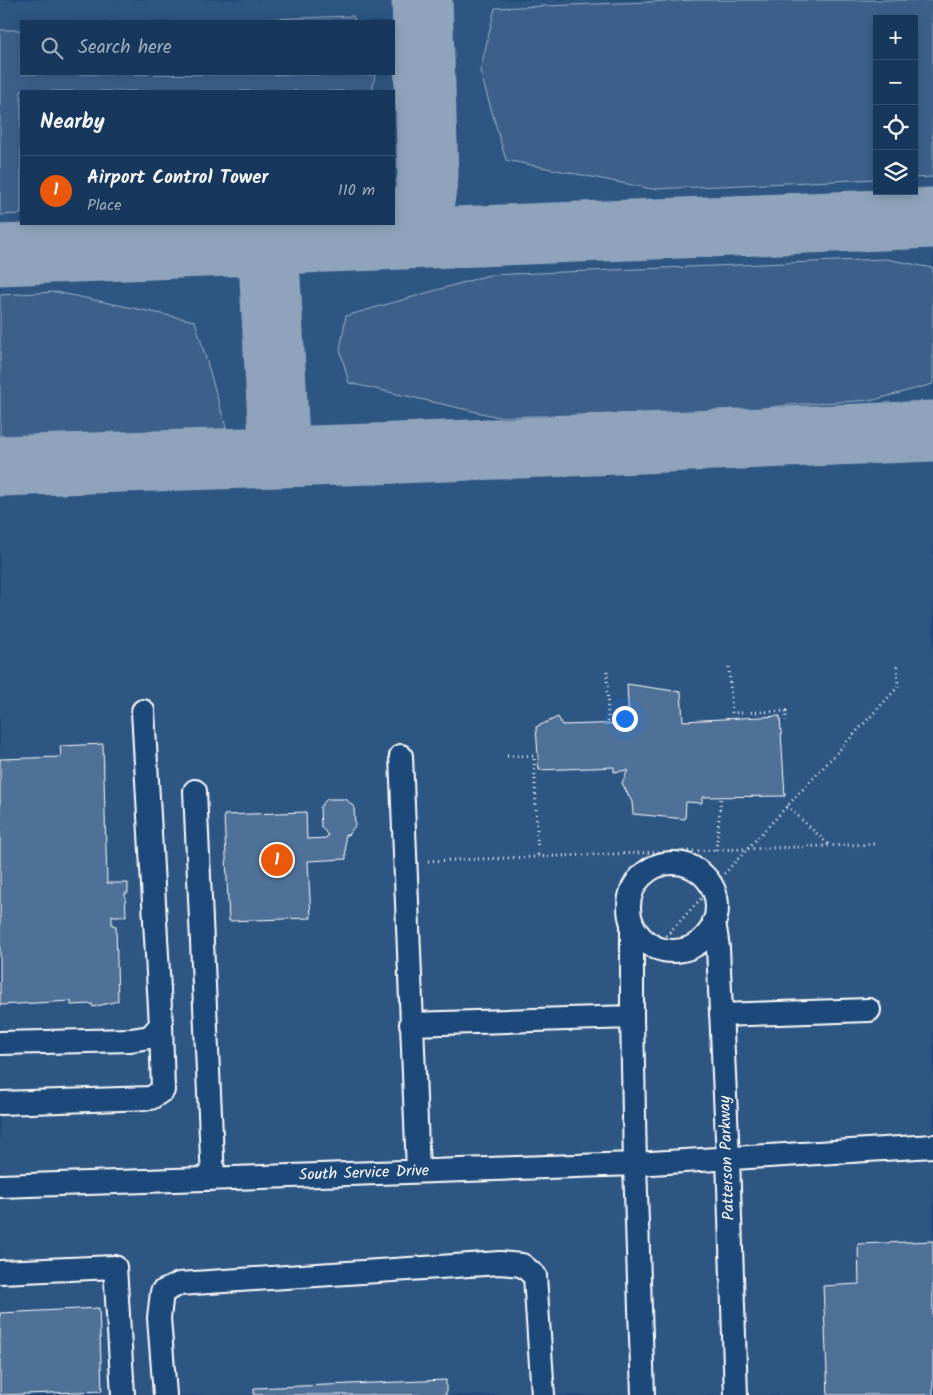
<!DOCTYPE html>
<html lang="en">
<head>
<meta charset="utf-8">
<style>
  :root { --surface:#17385c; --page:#244365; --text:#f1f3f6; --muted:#9eacbb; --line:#365272; --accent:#ea580c }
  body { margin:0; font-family:Kalam,sans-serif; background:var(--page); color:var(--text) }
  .controls { position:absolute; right:15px; top:15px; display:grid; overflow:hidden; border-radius:0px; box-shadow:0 2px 12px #0003 }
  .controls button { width:45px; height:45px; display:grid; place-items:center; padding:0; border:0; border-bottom:1px solid var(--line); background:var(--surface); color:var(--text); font:25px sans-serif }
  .you { position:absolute; left:624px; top:718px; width:18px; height:18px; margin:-12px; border:4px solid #fff; border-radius:50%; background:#1a73e8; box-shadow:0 0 0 8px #1a73e833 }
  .badge { display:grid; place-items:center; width:32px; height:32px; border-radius:50%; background:var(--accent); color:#fff; font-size:16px; font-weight:700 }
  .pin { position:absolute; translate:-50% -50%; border:2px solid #fff; box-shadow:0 1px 5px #0006 }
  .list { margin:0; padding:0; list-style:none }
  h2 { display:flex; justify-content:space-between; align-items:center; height:65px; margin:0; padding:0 20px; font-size:21px }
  h2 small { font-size:16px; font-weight:400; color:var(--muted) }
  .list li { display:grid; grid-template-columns:32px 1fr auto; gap:15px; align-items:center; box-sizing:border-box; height:70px; padding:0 20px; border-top:1px solid var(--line) }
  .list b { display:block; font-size:19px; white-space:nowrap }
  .list p { margin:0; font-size:16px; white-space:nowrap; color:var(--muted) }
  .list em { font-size:16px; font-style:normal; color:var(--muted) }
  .icon { flex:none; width:28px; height:28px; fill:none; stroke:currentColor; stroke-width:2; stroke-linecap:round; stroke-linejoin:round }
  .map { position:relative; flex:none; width:933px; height:1395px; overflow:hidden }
  .search { position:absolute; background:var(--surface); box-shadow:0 2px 12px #0003; left:20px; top:20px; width:375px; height:55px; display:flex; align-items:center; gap:12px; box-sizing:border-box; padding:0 18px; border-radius:0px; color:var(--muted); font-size:19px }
  .panel { position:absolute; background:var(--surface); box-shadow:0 2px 12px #0003; left:20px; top:90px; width:375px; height:135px; border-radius:0px }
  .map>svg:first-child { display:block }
  .built { fill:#2e5683; fill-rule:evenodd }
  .green { fill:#3c618b; stroke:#9eb0c5 }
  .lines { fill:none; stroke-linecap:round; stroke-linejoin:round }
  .taxiway { stroke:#8fa4bc; stroke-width:61 }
  .building { fill:#507197; stroke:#fff }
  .minor-casing { stroke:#fff; stroke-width:26 }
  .path { stroke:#fff; stroke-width:3; stroke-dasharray:1 4; stroke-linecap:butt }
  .minor { stroke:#1f4a7a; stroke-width:22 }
  .labels { text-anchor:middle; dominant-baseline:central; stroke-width:4.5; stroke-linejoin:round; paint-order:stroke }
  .street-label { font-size:16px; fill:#fff; stroke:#1f4a7a }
</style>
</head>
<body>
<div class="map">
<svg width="933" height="1395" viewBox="0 0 933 1395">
  <rect width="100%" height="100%" fill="#1f4a7a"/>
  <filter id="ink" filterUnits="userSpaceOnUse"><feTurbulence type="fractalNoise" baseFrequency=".02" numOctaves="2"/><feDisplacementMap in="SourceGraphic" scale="10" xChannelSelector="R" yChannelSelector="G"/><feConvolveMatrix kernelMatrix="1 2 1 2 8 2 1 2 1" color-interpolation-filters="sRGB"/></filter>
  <g filter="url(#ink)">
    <path class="built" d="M 0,0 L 933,0 L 933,1395 L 0,1395 ZM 877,19 L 914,19 L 914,191 L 877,191 ZM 21,21 L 394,21 L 394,74 L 21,74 ZM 21,91 L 394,91 L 394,224 L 21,224 Z"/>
    <path class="green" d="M 698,0 L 933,0 L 933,177 L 914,178 L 914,19 L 877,19 L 877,179 L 652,189 L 506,160 L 480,71 L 495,8 Z
      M 353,16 L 355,21 L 217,21 Z
      M 0,30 L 21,30 L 21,74 L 375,75 L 372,91 L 21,91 L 21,214 L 0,215 Z
      M 886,259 L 933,268 L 933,384 L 874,400 L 789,405 L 741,411 L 499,417 L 349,383 L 340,350 L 346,316 L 489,275 Z
      M 56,292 L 195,321 L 228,434 L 212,438 L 0,444 L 0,295 Z"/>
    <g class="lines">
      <path class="taxiway" d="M 381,240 L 404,224 L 424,201 L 428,175 L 422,0
        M 268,244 L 280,457
        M 0,255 L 933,218
        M 0,466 L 373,454 L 933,431"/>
    </g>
    <path class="building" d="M 627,684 L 681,692 L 683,721 L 780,716 L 785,796 L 702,797 L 702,803 L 686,802 L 685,819 L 633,814 L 632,802 L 622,783 L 628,770 L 614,772 L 614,767 L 539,770 L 536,727 L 558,717 L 562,725 L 629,723 Z
      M 103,744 L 107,883 L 128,883 L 128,893 L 125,893 L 126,916 L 114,916 L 112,915 L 112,925 L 116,926 L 118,1001 L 93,1007 L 92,1004 L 71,1005 L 71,1001 L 0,1005 L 0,759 L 61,757 L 60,746 Z
      M 327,799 L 346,799 L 354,807 L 355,826 L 348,835 L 345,834 L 346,859 L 308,861 L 311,918 L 229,921 L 224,815 L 306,812 L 307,839 L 326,838 L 328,835 L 321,827 L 320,807 Z
      M 933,1241 L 933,1395 L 828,1395 L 823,1286 L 859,1284 L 858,1244 Z
      M 99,1308 L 102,1391 L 0,1395 L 0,1313 Z
      M 446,1380 L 446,1395 L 254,1395 L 254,1388 Z"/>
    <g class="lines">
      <defs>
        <path id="minor" d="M 401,756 L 418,1171
          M 195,791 L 213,1179
          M629 907a44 44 0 1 1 88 0a44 44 0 1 1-88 0Z
          M 714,921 L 718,948 L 728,1158 L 736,1395
          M 632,925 L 632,1017 L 635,1164 L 643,1395
          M 721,1015 L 869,1010
          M 411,1024 L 632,1017
          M 0,1043 L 131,1040 L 150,1037 L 161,1025 L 143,711
          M 0,1103 L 151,1098 L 163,1090 L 161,1025
          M 0,1186 L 635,1164 L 933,1146
          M 0,1272 L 115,1267 L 123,1395
          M 165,1395 L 159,1318 L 162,1292 L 179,1284 L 500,1263 L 522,1265 L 535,1276 L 543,1395"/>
      </defs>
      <use href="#minor" class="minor-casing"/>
      <path class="path" d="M 729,667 L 732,713 L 786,711 L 786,721
        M 607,671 L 608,724
        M 507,756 L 534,756 L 538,857
        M 787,806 L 829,845
        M 716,850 L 721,797
        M 428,861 L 875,844
        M 656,947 L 898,687 L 897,666"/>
      <use href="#minor" class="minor"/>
    </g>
  </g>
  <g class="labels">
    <g class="street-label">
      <text transform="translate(727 1158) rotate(-92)">Patterson Parkway</text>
      <text transform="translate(364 1173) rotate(-2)">South Service Drive</text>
    </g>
  </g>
</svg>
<div class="controls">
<button>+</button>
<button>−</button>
<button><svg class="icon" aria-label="locate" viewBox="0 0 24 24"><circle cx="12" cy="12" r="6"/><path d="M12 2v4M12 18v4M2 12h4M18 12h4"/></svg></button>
<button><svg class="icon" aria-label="layers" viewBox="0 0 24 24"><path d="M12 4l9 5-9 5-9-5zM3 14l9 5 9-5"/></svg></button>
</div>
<div class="you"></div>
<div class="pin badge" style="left:277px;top:860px">1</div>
<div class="search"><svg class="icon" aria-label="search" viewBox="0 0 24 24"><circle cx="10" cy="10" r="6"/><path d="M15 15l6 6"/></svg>Search here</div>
<section class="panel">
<h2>Nearby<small></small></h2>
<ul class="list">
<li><span class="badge">1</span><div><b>Airport Control Tower</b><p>Place</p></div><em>110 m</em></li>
</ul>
</section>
</div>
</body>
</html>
